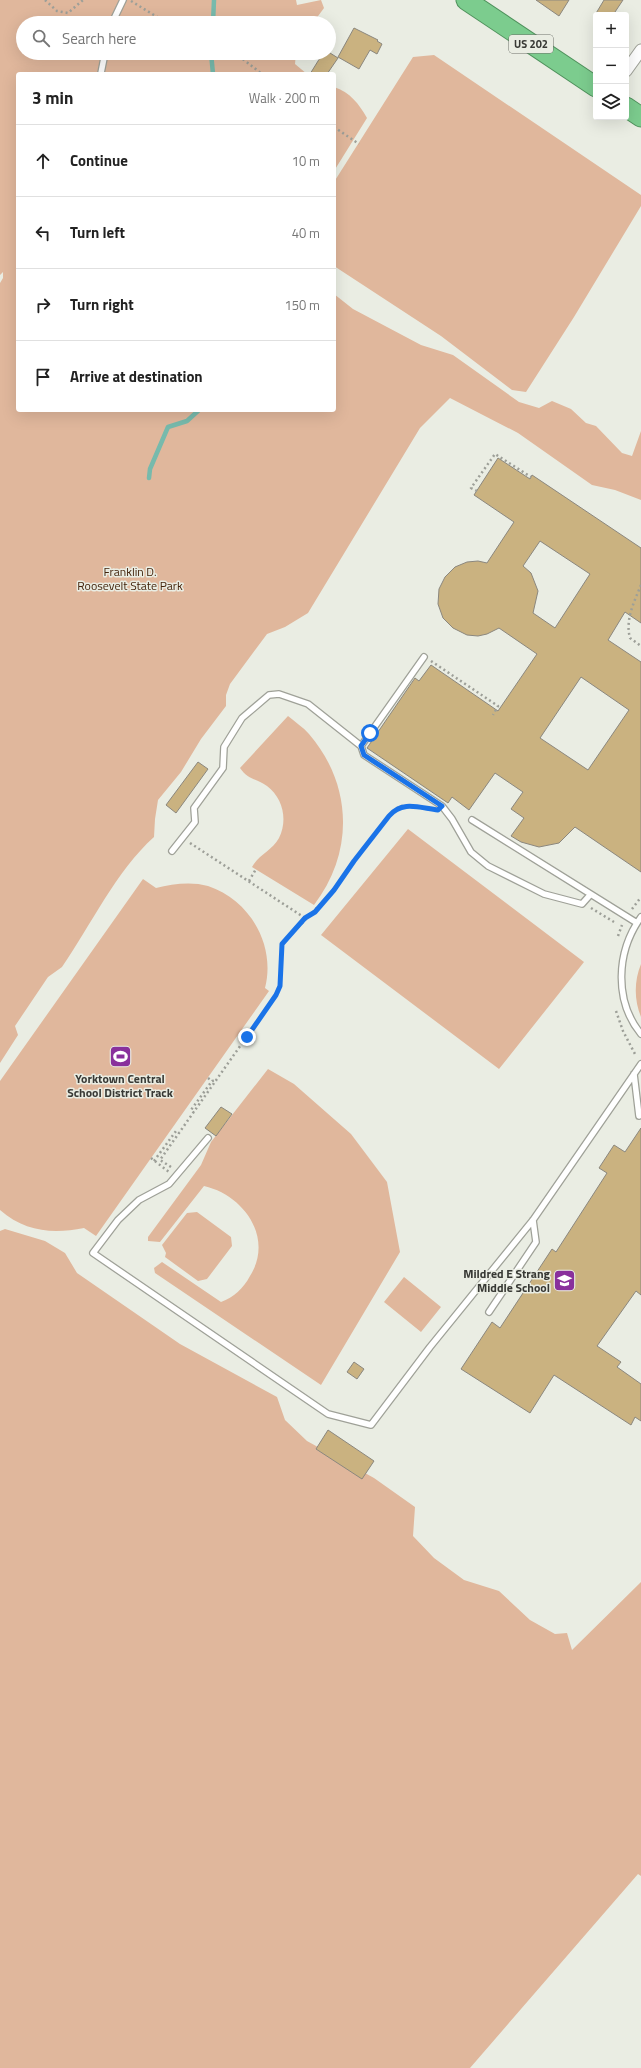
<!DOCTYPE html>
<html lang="en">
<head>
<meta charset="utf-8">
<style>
  :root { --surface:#fff; --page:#f2f2f2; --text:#222; --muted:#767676; --line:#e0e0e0 }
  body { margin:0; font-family:"Titillium Web",sans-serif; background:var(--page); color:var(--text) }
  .controls { position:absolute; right:12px; top:12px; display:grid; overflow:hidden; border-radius:4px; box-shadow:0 4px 16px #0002 }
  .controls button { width:36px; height:36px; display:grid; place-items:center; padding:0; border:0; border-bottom:1px solid var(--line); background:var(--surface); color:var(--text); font:20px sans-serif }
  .stop { position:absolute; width:12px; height:12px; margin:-9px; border:3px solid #1a73e8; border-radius:50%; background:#fff }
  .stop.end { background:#1a73e8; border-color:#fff; box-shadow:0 1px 4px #0008 }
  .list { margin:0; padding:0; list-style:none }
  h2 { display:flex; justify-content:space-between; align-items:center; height:52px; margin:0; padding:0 16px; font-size:17px }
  h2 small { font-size:13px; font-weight:400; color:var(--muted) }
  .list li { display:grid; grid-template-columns:26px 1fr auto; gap:12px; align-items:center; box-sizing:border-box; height:72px; padding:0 16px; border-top:1px solid var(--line) }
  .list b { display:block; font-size:15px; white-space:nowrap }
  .list em { font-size:13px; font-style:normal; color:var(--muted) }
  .icon { flex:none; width:22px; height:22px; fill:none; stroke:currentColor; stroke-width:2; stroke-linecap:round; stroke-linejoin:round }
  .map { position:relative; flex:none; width:641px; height:2068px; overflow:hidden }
  .search { position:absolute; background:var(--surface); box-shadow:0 4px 16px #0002; left:16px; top:16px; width:320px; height:44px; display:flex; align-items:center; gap:10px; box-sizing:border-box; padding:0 14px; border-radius:22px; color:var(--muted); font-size:15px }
  .panel { position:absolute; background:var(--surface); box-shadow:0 4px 16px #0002; left:16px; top:72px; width:320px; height:340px; border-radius:4px }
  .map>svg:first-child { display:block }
  .green { fill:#e0b79c }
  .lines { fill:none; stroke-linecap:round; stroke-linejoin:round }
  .stream { stroke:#77baac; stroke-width:4.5 }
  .building { fill:#cab280; stroke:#8b877e; fill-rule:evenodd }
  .service-casing { stroke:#9fa198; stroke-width:8 }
  .minor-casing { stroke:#9fa198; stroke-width:13 }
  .trunk-casing { stroke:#4f915c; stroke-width:21 }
  .path { stroke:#9d9f98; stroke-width:2.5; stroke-dasharray:2 3; stroke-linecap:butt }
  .service { stroke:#fff; stroke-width:5.5 }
  .minor { stroke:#fff; stroke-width:11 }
  .trunk { stroke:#7ccc8e; stroke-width:19 }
  .route { stroke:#1a73e8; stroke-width:5 }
  .labels { text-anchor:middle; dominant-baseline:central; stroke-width:3; stroke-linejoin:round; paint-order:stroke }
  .shield { fill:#eaede3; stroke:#6d6f69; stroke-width:1 }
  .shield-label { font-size:11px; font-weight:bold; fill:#383935 }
  .park-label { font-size:12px; fill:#43230b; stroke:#eaede3 }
  .poi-label { font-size:12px; font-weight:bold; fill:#383935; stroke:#eaede3 }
</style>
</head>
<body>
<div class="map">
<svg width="641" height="2068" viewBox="0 0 641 2068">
  <rect width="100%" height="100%" fill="#eaede3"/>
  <path class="green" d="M 0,0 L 296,0 L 297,5 L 321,0 L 324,8 L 313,23 L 23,23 L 23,53 L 296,53 L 295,64 L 307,74 L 18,74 L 18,410 L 334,410 L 334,294 L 353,309 L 421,345 L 453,355 L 519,402 L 539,408 L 552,401 L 571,409 L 586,423 L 596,426 L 622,453 L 632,456 L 641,431 L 641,500 L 615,490 L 592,485 L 518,433 L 450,398 L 420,428 L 308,613 L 285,627 L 267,634 L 230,684 L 226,695 L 226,706 L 201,739 L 181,772 L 158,800 L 155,819 L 154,837 C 116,871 91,925 62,967 L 48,977 L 15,1026 L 18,1035 L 0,1063 L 0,283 L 3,278 L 3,272 L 0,275 Z
    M 434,55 L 641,195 L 641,206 L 574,317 L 526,392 L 512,390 L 441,336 L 334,266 L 334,182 L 413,57 Z
    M 334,87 C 350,92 359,104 367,118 L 334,171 Z
    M 288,716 C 295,722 303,727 309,734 C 353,785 354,853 314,905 L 252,867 C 259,854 272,851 279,838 C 288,820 283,798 267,786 C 256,778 248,780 240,768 Z
    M 408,829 L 584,962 L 499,1069 L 321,935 Z
    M 143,879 L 156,888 C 172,884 191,881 208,886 C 250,900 276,945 265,988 L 269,991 L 96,1236 L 84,1228 C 53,1234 25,1232 0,1210 L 0,1081 Z
    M 641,964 L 641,1017 C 634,1000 634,981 641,964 Z
    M 268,1069 L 294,1084 L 351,1134 L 387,1182 L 400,1252 L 321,1385 L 155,1273 L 154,1268 L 162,1262 L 221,1302 C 234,1297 243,1289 250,1276 C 274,1238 244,1195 204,1186 L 160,1242 L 148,1241 L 148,1237 L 201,1165 L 211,1142 Z
    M 197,1212 L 231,1237 L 232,1246 L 207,1279 L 198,1281 L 165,1257 L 166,1253 L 162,1245 L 187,1213 Z
    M 5,1229 L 45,1241 L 65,1253 L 77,1273 L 180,1344 L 277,1397 L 285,1420 L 307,1441 L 374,1478 L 415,1507 L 413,1536 L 434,1558 L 464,1580 L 499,1591 L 530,1620 L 555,1634 L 567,1633 L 572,1650 L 641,1582 L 641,1876 L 638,1874 L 470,2068 L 0,2068 L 0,1231 Z
    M 404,1277 L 441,1307 L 421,1332 L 384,1302 Z"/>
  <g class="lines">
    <path class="stream" d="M 213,23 L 214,0
      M 211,53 L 213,74
      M 149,478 L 150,469 L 168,427 L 187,421 L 199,410"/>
  </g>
  <path class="building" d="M 536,0 L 569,0 L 559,16 Z
    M 604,0 L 623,0 L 613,15 L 595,15 Z
    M 354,28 L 378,40 L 377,41 L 382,44 L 377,54 L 370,50 L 359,69 L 338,57 Z
    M 323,53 L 330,53 L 338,58 L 327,74 L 310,74 Z
    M 498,458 L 530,479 L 532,475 L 641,548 L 641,623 L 625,612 L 608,640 L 641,662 L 641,872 L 575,827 L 559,843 L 539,847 L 521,842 L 511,836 L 524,818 L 511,809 L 523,792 L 495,773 L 469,810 L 452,797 L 448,803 L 367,748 L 415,678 L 419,681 L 431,665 L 498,711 L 537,654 L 499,628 L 487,634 L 478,636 L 467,635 L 453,628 L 443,618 L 438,604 L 439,589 L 445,577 L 455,567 L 467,562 L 478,561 L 487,563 L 514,522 L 474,495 ZM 540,541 L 590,574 L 555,628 L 533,613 L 538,591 L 531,573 L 523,566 ZM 581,677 L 629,710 L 588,770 L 540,738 Z
    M 198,762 L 208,769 L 176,813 L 166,805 Z
    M 221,1107 L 232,1114 L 216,1136 L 205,1128 Z
    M 641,1128 L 641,1295 L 636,1291 L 597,1346 L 621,1362 L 617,1367 L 641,1384 L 641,1421 L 635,1417 L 631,1425 L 554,1375 L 530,1413 L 461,1369 L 492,1322 L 500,1328 L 552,1249 L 556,1252 L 607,1173 L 599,1168 L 614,1145 L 625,1152 Z
    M 354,1362 L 364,1369 L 357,1379 L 347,1372 Z
    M 328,1430 L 374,1461 L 362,1479 L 316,1449 Z"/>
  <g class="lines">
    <defs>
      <path id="service" d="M 112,23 L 123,0
        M 101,73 L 105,53
        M 361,746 L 424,657
        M 472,820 L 637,923
        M 172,851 L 195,822 L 194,808 L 223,768 L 224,747 L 242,718 L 269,695 L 279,694 L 308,704 L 361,746 L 364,755 L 442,806 L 452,819 L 471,852 L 488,866 L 544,894 L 582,904 L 590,895
        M 641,917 C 616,952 614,1001 641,1034
        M 634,1074 L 639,1116
        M 208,1138 L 169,1184 L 139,1200 L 118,1220 L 93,1253 L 328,1414 L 371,1425 L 430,1347 L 533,1220 L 641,1064
        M 489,1312 L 536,1242 L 533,1220"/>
      <path id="minor" d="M 626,71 L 641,50"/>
      <path id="trunk" d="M 466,0 L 596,87
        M 626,107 L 641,117"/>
    </defs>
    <use href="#service" class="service-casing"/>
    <use href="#minor" class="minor-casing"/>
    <use href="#trunk" class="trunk-casing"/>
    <path class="path" d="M 45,0 L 57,11 L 68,13 L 83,0
      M 131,1 L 167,23
      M 235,53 L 262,74
      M 334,127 L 359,144
      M 477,491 L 471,488 L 495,454 L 531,477
      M 641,585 C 634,602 625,620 630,638 L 641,646
      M 431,661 L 498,706 L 493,715
      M 190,843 L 305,918
      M 249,881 L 256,869
      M 591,908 L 614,922
      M 632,909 L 641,897
      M 618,936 L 622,925
      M 616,1011 L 623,1031 L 636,1056
      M 208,1078 L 212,1081
      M 194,1113 L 191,1110 L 212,1081 L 217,1080
      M 151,1158 L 169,1172
      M 154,1161 L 176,1131 L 179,1133
      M 171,1167 L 160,1160 L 276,995 L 280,986 L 282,944 L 334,890 L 354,861 L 395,809 L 402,806 L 428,809"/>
    <use href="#service" class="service"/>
    <use href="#minor" class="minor"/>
    <use href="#trunk" class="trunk"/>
  </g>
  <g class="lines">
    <path class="route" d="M 247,1037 L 276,995 L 280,986 L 282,944 L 305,918 L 315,912 L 334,890 L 354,861 L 389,816 C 402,800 420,808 438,810 L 442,806 L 364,755 L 361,746 L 370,733"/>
  </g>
  <defs>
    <symbol id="stadium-square" viewBox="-11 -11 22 22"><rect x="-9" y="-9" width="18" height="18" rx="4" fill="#89309c" stroke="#eaede3"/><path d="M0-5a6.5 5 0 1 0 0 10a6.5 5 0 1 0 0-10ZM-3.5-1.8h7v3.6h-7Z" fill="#fff"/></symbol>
    <symbol id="school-square" viewBox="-11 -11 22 22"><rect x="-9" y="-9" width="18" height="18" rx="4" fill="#89309c" stroke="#eaede3"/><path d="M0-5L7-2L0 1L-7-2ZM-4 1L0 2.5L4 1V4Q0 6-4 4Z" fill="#fff"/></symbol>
  </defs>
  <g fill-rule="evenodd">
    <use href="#stadium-square" x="108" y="1044" width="25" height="25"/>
    <use href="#school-square" x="552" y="1268" width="25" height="25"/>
  </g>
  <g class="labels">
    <rect class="shield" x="509" y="35" width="44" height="18" rx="3"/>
    <g class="shield-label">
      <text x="531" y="44">US 202</text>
    </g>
    <g class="park-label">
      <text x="130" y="571">Franklin D.<tspan x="130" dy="14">Roosevelt State Park</tspan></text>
    </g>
    <g class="poi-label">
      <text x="120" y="1078">Yorktown Central<tspan x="120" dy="14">School District Track</tspan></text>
      <text x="550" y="1273" text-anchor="end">Mildred E Strang<tspan x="550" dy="14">Middle School</tspan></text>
    </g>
  </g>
</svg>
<div class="controls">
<button>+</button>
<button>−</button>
<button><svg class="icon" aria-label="layers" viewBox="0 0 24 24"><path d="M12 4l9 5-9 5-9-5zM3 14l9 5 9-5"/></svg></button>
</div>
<div class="stop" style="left:370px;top:733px"></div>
<div class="stop end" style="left:247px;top:1037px"></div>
<div class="search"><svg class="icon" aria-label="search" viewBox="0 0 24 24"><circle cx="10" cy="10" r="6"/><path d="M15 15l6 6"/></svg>Search here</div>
<section class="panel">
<h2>3 min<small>Walk · 200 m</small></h2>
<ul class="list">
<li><svg class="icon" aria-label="ahead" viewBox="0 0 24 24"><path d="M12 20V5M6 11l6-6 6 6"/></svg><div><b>Continue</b></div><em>10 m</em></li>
<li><svg class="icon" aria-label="left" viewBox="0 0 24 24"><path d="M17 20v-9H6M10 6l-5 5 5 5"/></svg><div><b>Turn left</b></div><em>40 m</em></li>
<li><svg class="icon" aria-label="right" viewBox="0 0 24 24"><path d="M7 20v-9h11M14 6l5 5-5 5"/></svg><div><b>Turn right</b></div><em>150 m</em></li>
<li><svg class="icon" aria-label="arrive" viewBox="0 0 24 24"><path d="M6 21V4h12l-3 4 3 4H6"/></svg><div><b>Arrive at destination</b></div></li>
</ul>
</section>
</div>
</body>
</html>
